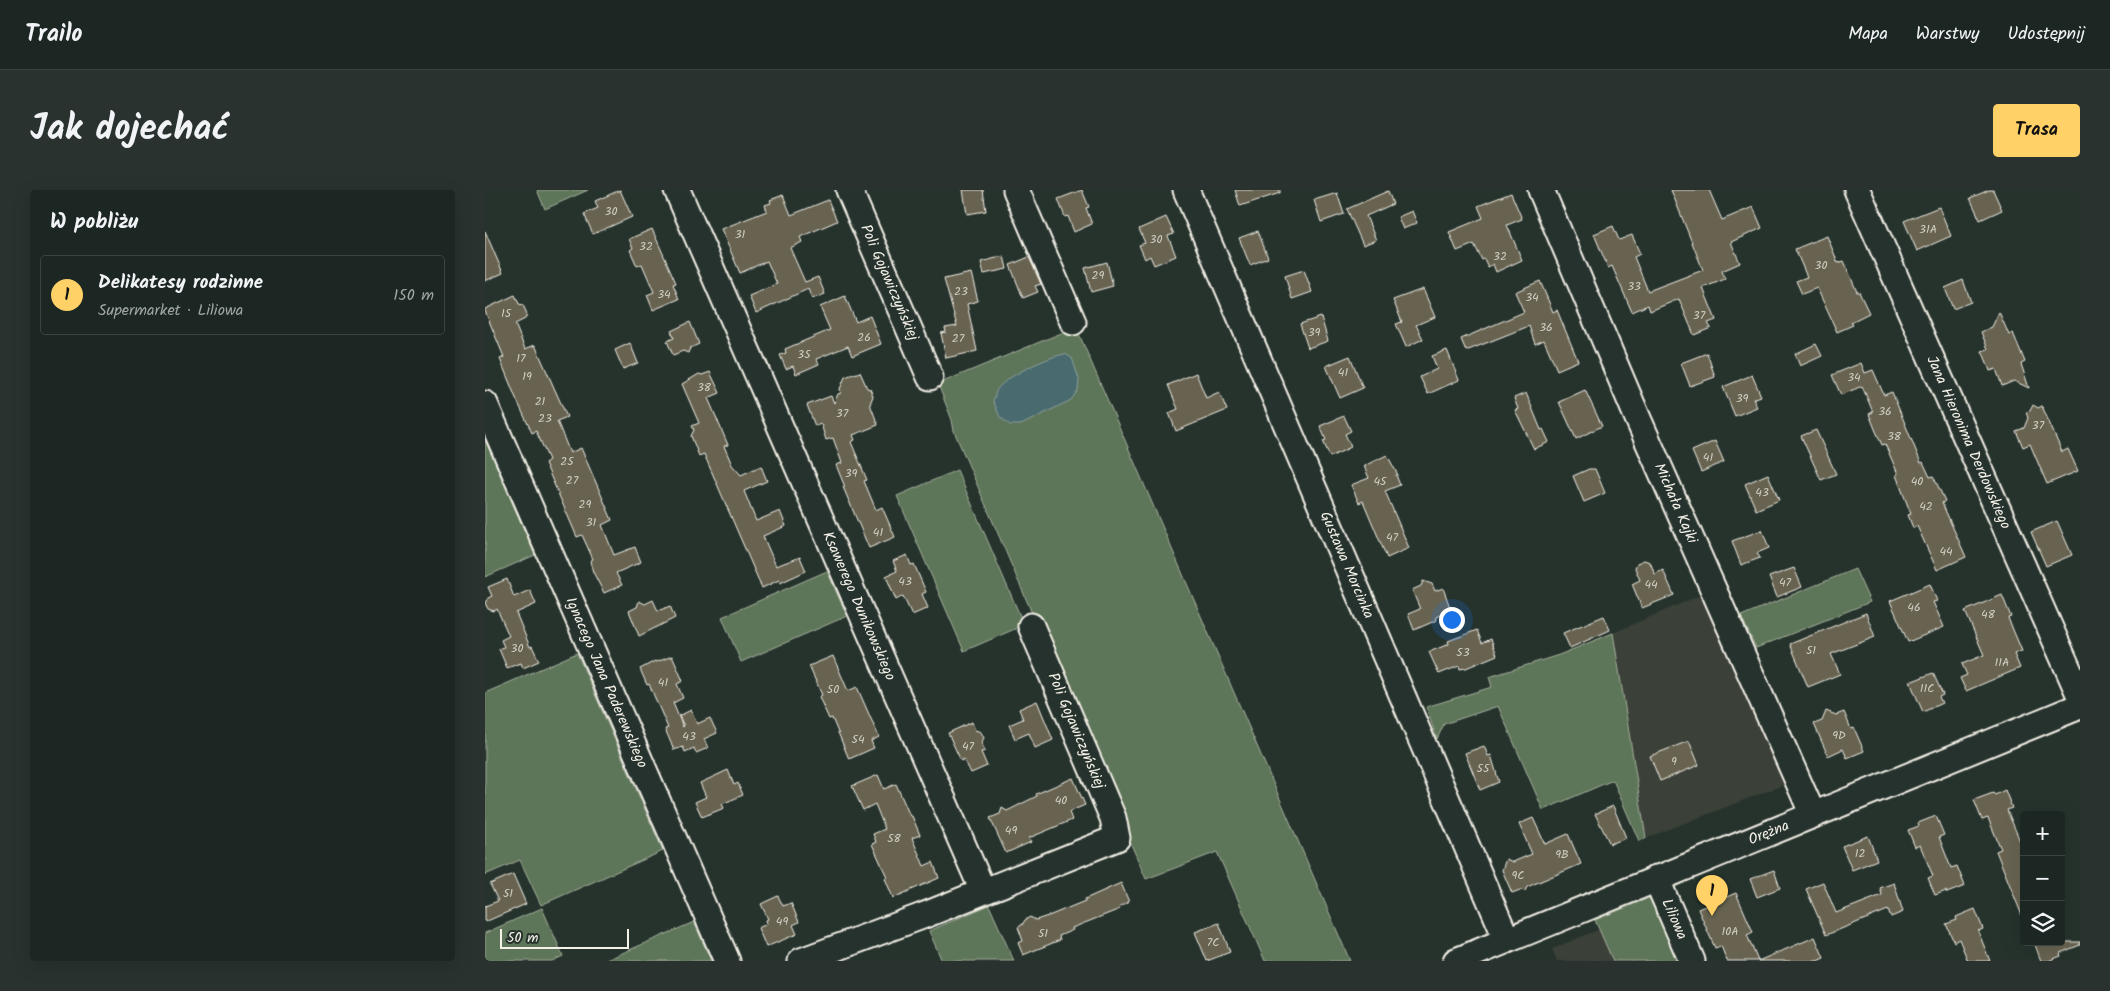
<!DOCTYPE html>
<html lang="pl">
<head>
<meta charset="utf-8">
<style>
  :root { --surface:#1c2622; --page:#29322f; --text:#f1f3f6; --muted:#a0a5a5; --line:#3a4340; --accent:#ffd166 }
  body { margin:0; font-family:Kalam,sans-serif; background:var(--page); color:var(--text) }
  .controls { position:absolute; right:15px; bottom:15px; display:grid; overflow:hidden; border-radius:5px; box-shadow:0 5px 20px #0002 }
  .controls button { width:45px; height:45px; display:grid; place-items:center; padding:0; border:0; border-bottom:1px solid var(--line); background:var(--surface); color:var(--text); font:25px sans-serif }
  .scale { position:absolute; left:15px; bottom:12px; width:129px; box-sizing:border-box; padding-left:5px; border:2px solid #f4f1e8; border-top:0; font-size:14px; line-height:18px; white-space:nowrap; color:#f4f1e8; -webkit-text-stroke:4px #26332d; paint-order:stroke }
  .you { position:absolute; left:966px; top:429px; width:18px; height:18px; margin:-12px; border:4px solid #fff; border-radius:50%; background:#1a73e8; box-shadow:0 0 0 8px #1a73e833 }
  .badge { display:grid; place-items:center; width:32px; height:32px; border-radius:50%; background:var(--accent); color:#111; font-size:16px; font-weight:700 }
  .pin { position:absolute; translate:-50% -41px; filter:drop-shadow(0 1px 2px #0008) }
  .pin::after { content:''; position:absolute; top:26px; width:18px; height:15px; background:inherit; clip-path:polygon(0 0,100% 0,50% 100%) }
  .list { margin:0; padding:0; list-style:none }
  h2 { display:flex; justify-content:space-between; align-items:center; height:65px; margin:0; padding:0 20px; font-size:21px }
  h2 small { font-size:16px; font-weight:400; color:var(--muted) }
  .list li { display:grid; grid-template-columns:32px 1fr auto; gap:15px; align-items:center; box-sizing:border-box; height:80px; margin:0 10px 10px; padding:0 10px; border:1px solid var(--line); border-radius:5px }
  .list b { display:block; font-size:19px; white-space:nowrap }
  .list p { margin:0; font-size:16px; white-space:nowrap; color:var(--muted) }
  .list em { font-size:16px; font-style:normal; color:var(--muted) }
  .icon { flex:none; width:28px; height:28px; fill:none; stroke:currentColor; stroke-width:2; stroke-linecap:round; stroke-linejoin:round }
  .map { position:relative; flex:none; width:1595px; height:771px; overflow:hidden; border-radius:5px }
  header { display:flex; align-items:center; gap:30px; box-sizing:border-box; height:70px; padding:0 25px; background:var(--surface); border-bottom:1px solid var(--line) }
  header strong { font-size:24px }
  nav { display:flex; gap:28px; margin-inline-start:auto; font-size:18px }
  .intro { display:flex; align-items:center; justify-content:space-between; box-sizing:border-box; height:120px; padding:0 30px }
  h1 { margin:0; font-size:35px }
  .button { padding:12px 22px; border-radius:5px; background:var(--accent); color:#111; font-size:18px; font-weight:700 }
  main { display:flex; gap:30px; padding:0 30px }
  aside { flex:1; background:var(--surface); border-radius:5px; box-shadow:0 5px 20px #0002 }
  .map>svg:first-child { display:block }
  .built { fill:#3a4138 }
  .green { fill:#5d7458; stroke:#a8b2a0 }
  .water { fill:#486a6e; stroke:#8da09f }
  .building { fill:#686351; stroke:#f4f1e8 }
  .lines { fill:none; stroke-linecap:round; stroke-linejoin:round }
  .minor-casing { stroke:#f4f1e8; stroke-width:29 }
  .minor { stroke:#26332d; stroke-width:25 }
  .labels { text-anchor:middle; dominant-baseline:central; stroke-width:5; stroke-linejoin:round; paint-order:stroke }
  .number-label { font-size:12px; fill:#d1cec2 }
  .street-label { font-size:15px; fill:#f4f1e8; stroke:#26332d }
</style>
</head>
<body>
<header>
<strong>Trailo</strong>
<nav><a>Mapa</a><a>Warstwy</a><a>Udostępnij</a></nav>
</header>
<div class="intro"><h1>Jak dojechać</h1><a class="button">Trasa</a></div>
<main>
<aside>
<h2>W pobliżu<small></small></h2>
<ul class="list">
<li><span class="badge">1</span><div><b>Delikatesy rodzinne</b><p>Supermarket · Liliowa</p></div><em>150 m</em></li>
</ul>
</aside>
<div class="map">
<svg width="1595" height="771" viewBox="0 0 1595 771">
  <rect width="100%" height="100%" fill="#26332d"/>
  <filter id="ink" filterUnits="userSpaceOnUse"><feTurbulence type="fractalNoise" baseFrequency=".02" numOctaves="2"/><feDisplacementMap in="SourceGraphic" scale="10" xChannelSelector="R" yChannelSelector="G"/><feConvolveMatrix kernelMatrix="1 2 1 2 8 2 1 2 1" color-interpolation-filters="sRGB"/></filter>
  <g filter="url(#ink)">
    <path class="built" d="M 1220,403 L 1301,594 L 1161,648 L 1128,443 Z
      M 1115,739 L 1128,771 L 1072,771 L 1067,759 Z"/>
    <path class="green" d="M 52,0 L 103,0 L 60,19 Z
      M 591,137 L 865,771 L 780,771 L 732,662 L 661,689 L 469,241 L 467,230 L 453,194 Z
      M 0,250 L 50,365 L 0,387 Z
      M 472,280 L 539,435 L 479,461 L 412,306 Z
      M 1370,379 L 1385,412 L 1271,458 L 1256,426 Z
      M 342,381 L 362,426 L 256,472 L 237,427 Z
      M 1128,443 L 1161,648 L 1154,651 L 1128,590 L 1058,620 L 1013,516 L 959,534 L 952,549 L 941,517 L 1007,497 L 1004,487 L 1074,465 Z
      M 92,463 L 178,661 L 56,715 L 35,670 L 0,685 L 0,503 Z
      M 1169,706 L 1198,771 L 1128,771 L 1110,730 Z
      M 504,715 L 529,771 L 457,771 L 444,741 Z
      M 57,718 L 78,766 L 67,771 L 0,771 L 0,743 Z
      M 209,732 L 226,771 L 119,771 Z"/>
    <path class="water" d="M 580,164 L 587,168 L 594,189 L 593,200 L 586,210 L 536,235 L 525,235 L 515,227 L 508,211 C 510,206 511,199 515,196 C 526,184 565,166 580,164 Z"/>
    <path class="building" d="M 135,0 L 147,27 L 108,44 L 99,24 L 113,18 L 110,11 Z
      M 478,0 L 498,0 L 501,21 L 482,24 Z
      M 597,0 L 604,17 L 601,18 L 607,34 L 589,42 L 583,26 L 580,27 L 573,9 Z
      M 750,0 L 795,0 L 795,3 L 755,16 Z
      M 1186,0 L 1224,0 L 1237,30 L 1268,17 L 1277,38 L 1246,52 L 1255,73 L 1237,81 L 1240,89 L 1218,98 L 1231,130 L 1223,133 L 1226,138 L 1209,145 L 1194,109 L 1165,121 L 1163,115 L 1147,122 L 1127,76 L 1123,78 L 1109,44 L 1128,36 L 1134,50 L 1147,45 L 1155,64 L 1149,67 L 1163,101 L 1218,80 Z
      M 1504,0 L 1508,0 L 1517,20 L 1495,30 L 1485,8 Z
      M 903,1 L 908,14 L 881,26 L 891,50 L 878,55 L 862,19 Z
      M 852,3 L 859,24 L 836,32 L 829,10 Z
      M 1026,3 L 1037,29 L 1022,35 L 1037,70 L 1011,82 L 1008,74 L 1003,77 L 999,69 L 997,70 L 989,54 L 972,61 L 964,42 L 998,28 L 993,16 Z
      M 298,5 L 306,25 L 343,10 L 352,31 L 315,47 L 317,52 L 305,58 L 320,92 L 333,87 L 340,104 L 327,109 L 323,99 L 271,123 L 264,106 L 292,94 L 282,71 L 255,83 L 236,39 L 282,21 L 280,15 L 286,13 L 285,10 Z
      M 1454,17 L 1466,46 L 1432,61 L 1419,31 Z
      M 927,21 L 932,33 L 918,39 L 913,27 Z
      M 681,27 L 689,44 L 683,46 L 691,66 L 669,75 L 665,66 L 660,69 L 654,55 L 660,53 L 654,39 Z
      M 167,39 L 191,93 L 188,94 L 194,109 L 168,120 L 162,105 L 169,102 L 157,74 L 152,76 L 145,60 L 148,58 L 144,49 Z
      M 0,41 L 18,83 L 0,91 Z
      M 773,41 L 783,68 L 765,75 L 754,48 Z
      M 1342,46 L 1353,73 L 1359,71 L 1372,102 L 1374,102 L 1384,123 L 1366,132 L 1368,135 L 1352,142 L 1332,98 L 1317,104 L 1311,91 L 1322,87 L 1310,59 Z
      M 519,66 L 522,79 L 499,84 L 496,72 Z
      M 544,67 L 556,94 L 550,96 L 553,102 L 538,108 L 525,75 Z
      M 622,72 L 628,96 L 606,102 L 600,78 Z
      M 819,80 L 827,102 L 807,109 L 800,86 Z
      M 486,83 L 493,111 L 482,114 L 492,161 L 461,168 L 456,143 L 461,142 L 460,138 L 472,136 L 459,89 Z
      M 1478,90 L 1486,112 L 1468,119 L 1460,98 Z
      M 1055,91 L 1068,122 L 1072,120 L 1093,171 L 1072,180 L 1059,150 L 1050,154 L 1044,136 L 981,161 L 976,149 L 1039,122 L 1030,102 Z
      M 938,99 L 950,127 L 931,135 L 938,149 L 921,157 L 911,134 L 917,132 L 908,110 Z
      M 30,105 L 34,114 L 38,115 L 42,124 L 40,129 L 30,134 L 40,159 L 50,155 L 82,227 L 72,231 L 85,263 L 96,258 L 115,302 L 127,330 L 117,335 L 129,365 L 150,357 L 156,372 L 131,383 L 137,395 L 119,403 L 108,382 L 105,371 L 108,369 L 97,345 L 92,347 L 60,273 L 64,270 L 51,241 L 47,243 L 30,206 L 15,169 L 19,167 L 0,121 L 0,119 Z
      M 360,106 L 371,132 L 385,126 L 396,154 L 367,166 L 363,156 L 331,169 L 334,174 L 311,184 L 308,176 L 301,179 L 295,165 L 301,163 L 300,159 L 345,140 L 335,117 Z
      M 1514,122 L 1524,145 L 1528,143 L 1540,172 L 1536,174 L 1544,198 L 1529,191 L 1517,196 L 1511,179 L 1505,181 L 1501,170 L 1497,161 L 1503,159 L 1496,142 L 1507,137 Z
      M 836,127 L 843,151 L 823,158 L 815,134 Z
      M 205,132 L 214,154 L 205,158 L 203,163 L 198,161 L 188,165 L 182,151 L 189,148 L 186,141 Z
      M 145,153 L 153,173 L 138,179 L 130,160 Z
      M 1331,154 L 1337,166 L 1315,176 L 1310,164 Z
      M 962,160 L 974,190 L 943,204 L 935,187 L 952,179 L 947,166 Z
      M 1222,163 L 1230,187 L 1205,196 L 1196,173 Z
      M 865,166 L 878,198 L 855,208 L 841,176 Z
      M 1376,173 L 1380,183 L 1388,180 L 1399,205 L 1407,202 L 1436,273 L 1438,272 L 1445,287 L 1448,286 L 1453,296 L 1460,311 L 1457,313 L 1481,367 L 1452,380 L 1432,336 L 1428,338 L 1423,325 L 1426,324 L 1411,285 L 1413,284 L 1400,254 L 1397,255 L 1390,239 L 1384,224 L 1388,222 L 1377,196 L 1356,205 L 1347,185 Z
      M 225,182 L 235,203 L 223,208 L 243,255 L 239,256 L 247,275 L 256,285 L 276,276 L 282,291 L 259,301 L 271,331 L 295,321 L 301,336 L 278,346 L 291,376 L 315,367 L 321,381 L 295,393 L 294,390 L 277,398 L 219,264 L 214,266 L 206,246 L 209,240 L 207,236 L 214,233 L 197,194 L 214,184 L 217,185 Z
      M 375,182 L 382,198 L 385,199 L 388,206 L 385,214 L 393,235 L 368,245 L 370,250 L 366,252 L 382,290 L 379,291 L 391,320 L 397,317 L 410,347 L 384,358 L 358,297 L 360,297 L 351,275 L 357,273 L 348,248 L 341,250 L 336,234 L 330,236 L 322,215 L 346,206 L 349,213 L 353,204 L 356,203 L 355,199 L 360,187 Z
      M 711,183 L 721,208 L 734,202 L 742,220 L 691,241 L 684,223 L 693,219 L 683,195 Z
      M 1267,185 L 1276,206 L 1268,209 L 1272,217 L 1250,226 L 1238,197 Z
      M 1100,200 L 1117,236 L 1091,249 L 1074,212 Z
      M 1041,203 L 1056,240 L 1058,239 L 1064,252 L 1049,259 L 1030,220 L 1033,219 L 1029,208 Z
      M 1548,215 L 1553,218 L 1557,216 L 1577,262 L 1583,259 L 1593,281 L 1562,294 L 1545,254 L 1538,257 L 1531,241 L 1539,238 L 1543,228 L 1541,222 L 1545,221 Z
      M 859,226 L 866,241 L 860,244 L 866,257 L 845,267 L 838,251 L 841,250 L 835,236 Z
      M 1331,240 L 1351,284 L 1336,290 L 1316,246 Z
      M 1230,251 L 1239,272 L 1216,282 L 1207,261 Z
      M 902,265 L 913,285 L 911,285 L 915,295 L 900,301 L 924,358 L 902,368 L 878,311 L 874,313 L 866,295 L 884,288 L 879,276 Z
      M 1104,279 L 1110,279 L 1120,303 L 1099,312 L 1088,286 Z
      M 1283,284 L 1294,310 L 1271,320 L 1260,294 Z
      M 1572,331 L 1587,365 L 1561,376 L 1546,342 Z
      M 1277,340 L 1284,358 L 1272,363 L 1275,368 L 1256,375 L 1247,351 Z
      M 422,365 L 426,375 L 429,374 L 441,402 L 437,404 L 443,418 L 427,425 L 418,406 L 411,410 L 401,386 L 412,381 L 408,371 Z
      M 1159,370 L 1165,372 L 1170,384 L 1178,380 L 1189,405 L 1157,418 L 1147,394 L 1155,390 L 1150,378 L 1152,373 Z
      M 1309,378 L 1317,397 L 1292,407 L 1284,387 Z
      M 22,389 L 29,407 L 45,400 L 51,414 L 31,423 L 45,457 L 47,456 L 54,471 L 38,478 L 36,473 L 22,478 L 14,459 L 19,457 L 16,450 L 24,446 L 12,419 L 9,421 L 3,419 L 0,413 L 3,408 L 7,406 L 3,397 Z
      M 938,391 L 947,394 L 950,401 L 958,398 L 966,420 L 951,427 L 952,430 L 929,440 L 923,424 L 935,419 L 927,400 L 936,396 Z
      M 1445,394 L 1452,411 L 1448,412 L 1459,437 L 1423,452 L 1405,411 Z
      M 1517,405 L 1526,427 L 1523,428 L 1537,461 L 1529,464 L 1535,478 L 1481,501 L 1475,488 L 1482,485 L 1477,474 L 1499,465 L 1480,421 Z
      M 168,410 L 173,421 L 185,416 L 190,428 L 154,446 L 144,421 L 152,417 L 154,411 L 160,414 Z
      M 1381,423 L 1390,447 L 1346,464 L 1355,484 L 1323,497 L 1305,454 Z
      M 1119,426 L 1125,440 L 1085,458 L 1078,443 Z
      M 992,440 L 997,453 L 1006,449 L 1012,465 L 981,478 L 975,479 L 974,476 L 954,484 L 944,462 L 964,454 L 963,451 Z
      M 187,466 L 198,491 L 192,494 L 198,508 L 188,513 L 198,537 L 199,536 L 194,526 L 206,520 L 212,534 L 225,528 L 232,543 L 219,549 L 223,558 L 211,563 L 209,558 L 200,562 L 198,557 L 189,560 L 180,539 L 183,538 L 164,494 L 162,495 L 155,479 L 170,471 L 172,472 Z
      M 348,466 L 363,501 L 372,497 L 394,547 L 386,551 L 389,558 L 364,569 L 347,528 L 344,529 L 334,507 L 337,505 L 324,476 Z
      M 1448,483 L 1458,505 L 1454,507 L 1457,513 L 1438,522 L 1425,492 Z
      M 552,511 L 568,550 L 550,558 L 544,543 L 530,549 L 524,535 L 538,529 L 534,519 Z
      M 1341,521 L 1351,525 L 1359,522 L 1366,539 L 1369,538 L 1379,561 L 1362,568 L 1358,559 L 1343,566 L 1329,534 L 1337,531 Z
      M 487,532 L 490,540 L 496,542 L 499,548 L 496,553 L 500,561 L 496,562 L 502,576 L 486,583 L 479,569 L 476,571 L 463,543 Z
      M 1204,551 L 1214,575 L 1175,591 L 1165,566 Z
      M 999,556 L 1003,566 L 1006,565 L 1014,592 L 995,600 L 980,563 Z
      M 243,580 L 249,595 L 253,593 L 258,605 L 237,614 L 239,618 L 217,627 L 210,612 L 221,607 L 215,593 Z
      M 393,585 L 399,599 L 411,594 L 425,626 L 427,626 L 435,645 L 427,648 L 439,676 L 448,672 L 454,688 L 408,708 L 400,688 L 402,687 L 387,654 L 391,652 L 388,644 L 400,639 L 390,614 L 378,620 L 367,596 Z
      M 588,588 L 600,615 L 584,622 L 587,630 L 544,648 L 546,652 L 521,663 L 505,628 L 515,624 L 517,618 L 522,621 L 552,606 L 551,604 Z
      M 1520,600 L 1527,618 L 1522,620 L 1535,651 L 1539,649 L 1538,728 L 1511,661 L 1516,659 L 1503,628 L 1497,630 L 1489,610 L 1508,603 L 1510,605 Z
      M 1128,616 L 1141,648 L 1125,654 L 1110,624 Z
      M 1451,626 L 1459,645 L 1454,647 L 1466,678 L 1472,676 L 1480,696 L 1462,703 L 1461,701 L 1450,705 L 1443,688 L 1448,686 L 1435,655 L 1430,657 L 1423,640 L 1434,636 L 1433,633 Z
      M 1048,628 L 1060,654 L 1083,644 L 1096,674 L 1042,697 L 1040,701 L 1035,700 L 1027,703 L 1017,680 L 1021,669 L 1028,672 L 1047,664 L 1034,634 Z
      M 1383,646 L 1392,670 L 1367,680 L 1357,656 Z
      M 1289,680 L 1295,698 L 1272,707 L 1265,689 Z
      M 28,684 L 41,714 L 0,732 L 0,716 L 13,711 L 5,694 Z
      M 1338,692 L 1351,723 L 1397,705 L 1395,698 L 1409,693 L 1418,722 L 1406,727 L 1403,720 L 1341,745 L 1321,699 Z
      M 636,693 L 644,712 L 634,717 L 635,719 L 587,738 L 588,740 L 574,746 L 575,750 L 538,765 L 533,753 L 538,751 L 533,737 L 537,735 L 540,730 L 545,727 L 551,730 L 566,725 L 600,711 L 600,709 Z
      M 1251,703 L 1268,742 L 1262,745 L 1273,771 L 1242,771 L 1236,756 L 1230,758 L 1213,719 Z
      M 293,706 L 298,716 L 306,713 L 314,732 L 308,735 L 312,744 L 281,757 L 273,738 L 282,734 L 281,730 L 283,729 L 276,714 Z
      M 1490,719 L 1498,739 L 1493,741 L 1505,771 L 1483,771 L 1474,749 L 1469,752 L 1461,734 L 1472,730 L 1471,727 Z
      M 734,733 L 745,762 L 722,771 L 710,742 Z
      M 1330,747 L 1339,768 L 1332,771 L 1273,771 Z
      M 1549,752 L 1595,752 L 1595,755 L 1575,763 L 1576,766 L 1563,771 L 1556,771 Z"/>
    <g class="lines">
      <defs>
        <g id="minor">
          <path id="s1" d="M 192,0 L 498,701"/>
          <path id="s2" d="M 364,0 L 445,187"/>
          <path d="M 531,0 L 588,132"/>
          <path id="s3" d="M 701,0 L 1022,750"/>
          <path id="s4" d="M 1056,0 L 1154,231 L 1328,625"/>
          <path id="s5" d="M 1372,0 L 1595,506"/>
          <path id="s6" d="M 0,214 L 242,771"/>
          <path id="s7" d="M 1171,688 L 1207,771"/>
          <path d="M 316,771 L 440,725 L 632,648 L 628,628 L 546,436"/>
          <path id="s8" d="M 971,771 L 1595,516"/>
        </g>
      </defs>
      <use href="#minor" class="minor-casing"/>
      <use href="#minor" class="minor"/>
    </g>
  </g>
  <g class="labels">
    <g class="number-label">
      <text x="126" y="21">30</text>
      <text x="1443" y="39">31A</text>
      <text x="255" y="44">31</text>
      <text x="671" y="49">30</text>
      <text x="161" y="56">32</text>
      <text x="1015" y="66">32</text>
      <text x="1336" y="75">30</text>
      <text x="613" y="85">29</text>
      <text x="1149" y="96">33</text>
      <text x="476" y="101">23</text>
      <text x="179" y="104">34</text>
      <text x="1047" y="107">34</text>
      <text x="21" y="123">15</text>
      <text x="1214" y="125">37</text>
      <text x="1061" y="137">36</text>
      <text x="829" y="142">39</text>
      <text x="379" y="147">26</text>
      <text x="473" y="148">27</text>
      <text x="319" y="164">35</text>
      <text x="36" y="168">17</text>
      <text x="858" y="182">41</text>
      <text x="42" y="186">19</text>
      <text x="1369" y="187">34</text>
      <text x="219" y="197">38</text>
      <text x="1257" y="208">39</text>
      <text x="55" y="211">21</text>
      <text x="1400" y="221">36</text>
      <text x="357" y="223">37</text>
      <text x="60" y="228">23</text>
      <text x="1553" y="235">37</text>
      <text x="1409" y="246">38</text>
      <text x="1223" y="267">41</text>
      <text x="82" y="271">25</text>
      <text x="366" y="283">39</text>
      <text x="87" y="290">27</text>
      <text x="895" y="291">45</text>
      <text x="1432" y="291">40</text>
      <text x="1277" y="302">43</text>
      <text x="100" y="314">29</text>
      <text x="1441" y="316">42</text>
      <text x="106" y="332">31</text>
      <text x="393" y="342">41</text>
      <text x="907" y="347">47</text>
      <text x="1461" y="361">44</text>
      <text x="420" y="391">43</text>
      <text x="1300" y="392">47</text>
      <text x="1166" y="394">44</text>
      <text x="1429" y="417">46</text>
      <text x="1503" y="424">48</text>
      <text x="32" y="458">30</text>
      <text x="1326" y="460">51</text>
      <text x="978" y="462">53</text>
      <text x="1517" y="472">11A</text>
      <text x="178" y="492">41</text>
      <text x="1442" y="498">11C</text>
      <text x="348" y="499">50</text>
      <text x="1354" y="545">9D</text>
      <text x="204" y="546">43</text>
      <text x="373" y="549">54</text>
      <text x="483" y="556">47</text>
      <text x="1189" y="571">9</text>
      <text x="998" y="578">55</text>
      <text x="576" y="610">40</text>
      <text x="526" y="640">49</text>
      <text x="409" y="648">58</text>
      <text x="1375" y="663">12</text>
      <text x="1077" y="664">9B</text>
      <text x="1033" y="685">9C</text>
      <text x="23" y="703">51</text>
      <text x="297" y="731">49</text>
      <text x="1245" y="741">10A</text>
      <text x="558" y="743">51</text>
      <text x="728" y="752">7C</text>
    </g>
    <g class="street-label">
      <text stroke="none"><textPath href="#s2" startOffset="101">Poli Gojawiczyńskiej</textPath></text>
      <text stroke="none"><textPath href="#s5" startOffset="276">Jana Hieronima Derdowskiego</textPath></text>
      <text stroke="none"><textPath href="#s4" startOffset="341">Michała Kajki</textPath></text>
      <text stroke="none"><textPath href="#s3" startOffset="408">Gustawa Morcinka</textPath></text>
      <text stroke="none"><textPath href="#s1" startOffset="454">Ksawerego Dunikowskiego</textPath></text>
      <text stroke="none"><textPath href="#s6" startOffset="304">Ignacego Jana Paderewskiego</textPath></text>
      <text transform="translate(591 541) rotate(67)">Poli Gojawiczyńskiej</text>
      <text stroke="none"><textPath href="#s8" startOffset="338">Orężna</textPath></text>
      <text stroke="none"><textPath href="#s7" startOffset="45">Liliowa</textPath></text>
    </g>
  </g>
</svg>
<div class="controls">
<button>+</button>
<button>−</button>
<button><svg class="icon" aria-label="layers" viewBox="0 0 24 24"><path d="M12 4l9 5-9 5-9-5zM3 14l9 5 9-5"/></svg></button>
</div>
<div class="scale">50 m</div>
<div class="you"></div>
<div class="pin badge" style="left:1227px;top:726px">1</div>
</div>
</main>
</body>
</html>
